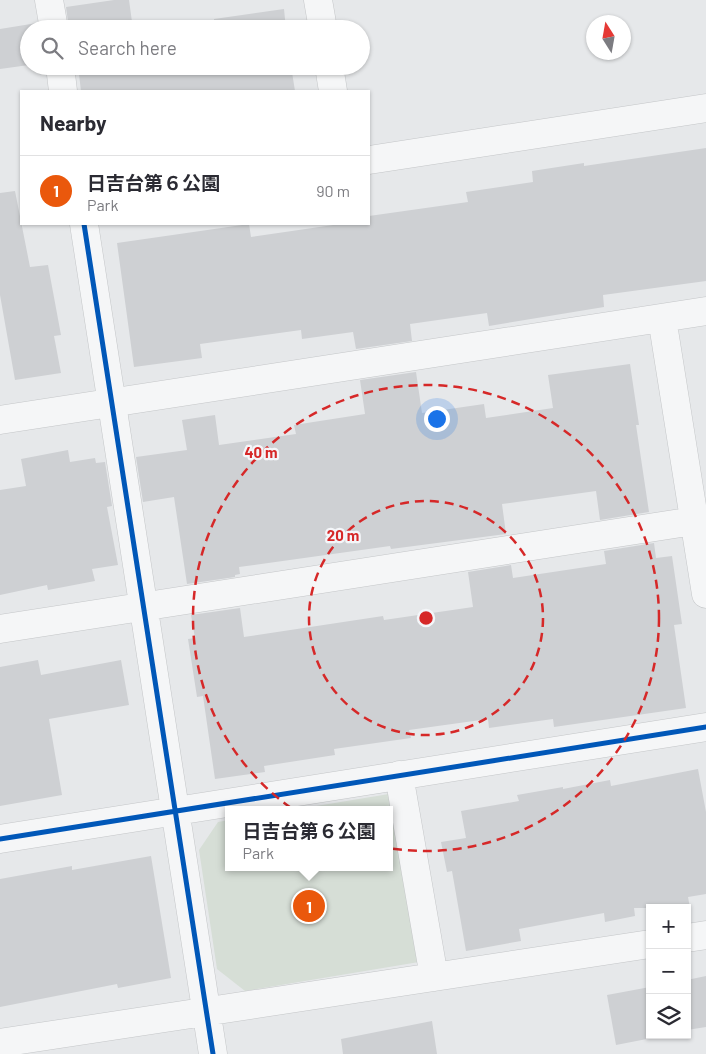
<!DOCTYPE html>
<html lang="en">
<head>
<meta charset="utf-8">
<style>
  :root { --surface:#fff; --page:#f7f7f7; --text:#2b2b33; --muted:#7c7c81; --line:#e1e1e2; --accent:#ea580c }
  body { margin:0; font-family:Barlow,"Noto Sans JP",sans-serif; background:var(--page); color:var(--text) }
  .controls { position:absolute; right:15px; bottom:15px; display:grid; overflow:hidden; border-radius:0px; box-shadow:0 1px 4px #0004 }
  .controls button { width:45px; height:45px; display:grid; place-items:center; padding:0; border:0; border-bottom:1px solid var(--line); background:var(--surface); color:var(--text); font:25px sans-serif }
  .compass { position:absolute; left:586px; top:15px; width:45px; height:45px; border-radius:50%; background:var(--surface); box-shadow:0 1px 4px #0004; rotate:349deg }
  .you { position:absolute; left:436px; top:418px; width:18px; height:18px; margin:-12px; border:4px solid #fff; border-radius:50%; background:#1a73e8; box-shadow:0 0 0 8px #1a73e833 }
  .badge { display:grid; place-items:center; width:32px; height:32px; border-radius:50%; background:var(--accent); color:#fff; font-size:16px; font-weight:700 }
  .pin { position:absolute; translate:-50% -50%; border:2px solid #fff; box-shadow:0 1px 5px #0006 }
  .popup { position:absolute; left:225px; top:806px; width:168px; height:65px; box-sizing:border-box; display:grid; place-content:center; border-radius:0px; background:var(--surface); filter:drop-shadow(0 1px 4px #0005); font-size:16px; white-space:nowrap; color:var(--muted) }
  .popup b { font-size:19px; color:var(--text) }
  .popup::after { content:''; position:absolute; left:50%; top:100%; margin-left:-10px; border:10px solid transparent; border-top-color:var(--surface) }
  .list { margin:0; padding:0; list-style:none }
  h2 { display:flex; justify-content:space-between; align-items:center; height:65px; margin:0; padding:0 20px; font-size:21px }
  h2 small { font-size:16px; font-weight:400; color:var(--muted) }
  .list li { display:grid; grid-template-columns:32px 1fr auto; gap:15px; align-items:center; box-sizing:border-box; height:70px; padding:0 20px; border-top:1px solid var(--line) }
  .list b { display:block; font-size:19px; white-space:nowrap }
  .list p { margin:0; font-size:16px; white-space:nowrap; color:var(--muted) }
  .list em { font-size:16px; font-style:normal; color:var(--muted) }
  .icon { flex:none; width:28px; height:28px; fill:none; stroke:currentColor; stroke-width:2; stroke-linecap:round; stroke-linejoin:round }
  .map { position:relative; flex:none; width:706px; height:1054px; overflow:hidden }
  .search { position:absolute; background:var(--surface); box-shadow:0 1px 4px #0004; left:20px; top:20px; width:350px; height:55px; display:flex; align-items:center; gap:12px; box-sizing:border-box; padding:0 18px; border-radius:28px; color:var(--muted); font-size:19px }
  .panel { position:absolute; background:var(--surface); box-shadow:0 1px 4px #0004; left:20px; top:90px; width:350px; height:135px; border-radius:0px }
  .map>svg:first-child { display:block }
  .green { fill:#d6ded6 }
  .building { fill:#ced0d3 }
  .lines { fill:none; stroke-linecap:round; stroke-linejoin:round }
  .street-casing { stroke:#c4c6c8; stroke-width:29 }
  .street { stroke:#f5f6f7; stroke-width:28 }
  .cycleway-casing { stroke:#f4f6f9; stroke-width:8 }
  .cycleway { stroke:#0057b8; stroke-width:5 }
  .ring { fill:none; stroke:#d62828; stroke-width:2.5; stroke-dasharray:9 6 }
  .centre { fill:#d62828; stroke:#f4f6f9; stroke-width:2.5 }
  .ring-label { font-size:15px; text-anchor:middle; font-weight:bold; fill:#d62828; stroke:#f4f6f9; stroke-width:4.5; stroke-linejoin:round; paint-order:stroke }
</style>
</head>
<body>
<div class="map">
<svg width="706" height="1054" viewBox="0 0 706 1054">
  <rect width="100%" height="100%" fill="#e6e8ea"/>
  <path class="green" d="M 395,793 L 419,962 L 245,991 L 217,969 L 199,850 L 218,822 L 229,820 L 229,867 L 389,867 L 389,810 L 292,810 Z"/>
  <path class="building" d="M 114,0 L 129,0 L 133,29 L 69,29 L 66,7 Z
    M 284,9 L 286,29 L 163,29 L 214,22 L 214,19 Z
    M 37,23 L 38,29 L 29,29 L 29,65 L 0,69 L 0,29 Z
    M 78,66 L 291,66 L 295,91 L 81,91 Z
    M 706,148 L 706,281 L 603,295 L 604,307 L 489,326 L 487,313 L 410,324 L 412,341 L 356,349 L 353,332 L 302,339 L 301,330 L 200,344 L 202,358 L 134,367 L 117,243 L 249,224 L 251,237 L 340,224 L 369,224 L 369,216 L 468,202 L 466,192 L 533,182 L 532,171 L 584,163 L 584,166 Z
    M 15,191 L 30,267 L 48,265 L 61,335 L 54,336 L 61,373 L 15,380 L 0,295 L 0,193 Z
    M 630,364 L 639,425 L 636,425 L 649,512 L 600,520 L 596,491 L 502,504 L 506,534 L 391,549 L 390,546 L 239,567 L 240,574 L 235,575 L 235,577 L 187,584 L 174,497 L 143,502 L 136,457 L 187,450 L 182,420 L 215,415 L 219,445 L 296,434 L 294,425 L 365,414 L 360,380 L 416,372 L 422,413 L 484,404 L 486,418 L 553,408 L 548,375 Z
    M 68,450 L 70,462 L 95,458 L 96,463 L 105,462 L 112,506 L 107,507 L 118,565 L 92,569 L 95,581 L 48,590 L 47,585 L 0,595 L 0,490 L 26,486 L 21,459 Z
    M 654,543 L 656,558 L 672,556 L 682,624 L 674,625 L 686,708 L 554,727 L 553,719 L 489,728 L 488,719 L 409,730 L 411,738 L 334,749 L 335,755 L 264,766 L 265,772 L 215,779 L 203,696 L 197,697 L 188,639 L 195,638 L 191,615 L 240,608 L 244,637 L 383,616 L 384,620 L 473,607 L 468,572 L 511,565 L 513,578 L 606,564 L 604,551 Z
    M 38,660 L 41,675 L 121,660 L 129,705 L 49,719 L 62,795 L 0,806 L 0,667 Z
    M 698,769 L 706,812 L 706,894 L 688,897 L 690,908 L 634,908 L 635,916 L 605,922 L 604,913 L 519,929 L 521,941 L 466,951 L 452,871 L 447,872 L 441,842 L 466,838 L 461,811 L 519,801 L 517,795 L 563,787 L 563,789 L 610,780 L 611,786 Z
    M 151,856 L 171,978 L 118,988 L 117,984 L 0,1007 L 0,879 L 72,866 L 72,870 Z
    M 706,976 L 706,1027 L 687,1030 L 687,980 Z
    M 650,987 L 650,1035 L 660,1035 L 657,1036 L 657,1037 L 616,1045 L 607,995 Z
    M 432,1021 L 437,1054 L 343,1054 L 341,1039 Z"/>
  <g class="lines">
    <defs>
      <path id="street" d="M 49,0 L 54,29
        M 318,0 L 323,29
        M 60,66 L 63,91
        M 329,66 L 333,91
        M 369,160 L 706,108
        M 84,224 L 213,1054
        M 662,318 L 706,594
        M 0,420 L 706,311
        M 0,629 L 694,521
        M 399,775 L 434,977
        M 0,839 L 706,727
        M 687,938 L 706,935
        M 0,1043 L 650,944"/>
    </defs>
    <use href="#street" class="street-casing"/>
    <use href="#street" class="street"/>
    <defs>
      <path id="cycleway" d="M 84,224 L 213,1054
        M 0,839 L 706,727"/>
    </defs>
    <use href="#cycleway" class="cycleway-casing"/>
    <use href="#cycleway" class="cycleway"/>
  </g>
  <g class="ring">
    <circle cx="426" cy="618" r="117"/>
    <circle cx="426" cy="618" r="233"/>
  </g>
  <circle cx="426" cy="618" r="8" class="centre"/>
  <g class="ring-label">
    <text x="261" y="458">40 m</text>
    <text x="343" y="541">20 m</text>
  </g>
</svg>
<div class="controls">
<button>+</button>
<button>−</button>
<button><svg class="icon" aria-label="layers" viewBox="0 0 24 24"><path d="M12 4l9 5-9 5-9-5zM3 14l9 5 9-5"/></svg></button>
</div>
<svg class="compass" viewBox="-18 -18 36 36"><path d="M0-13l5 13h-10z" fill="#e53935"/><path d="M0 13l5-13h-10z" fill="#7c7c81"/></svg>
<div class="you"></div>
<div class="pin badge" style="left:309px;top:906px">1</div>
<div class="popup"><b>日吉台第６公園</b>Park</div>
<div class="search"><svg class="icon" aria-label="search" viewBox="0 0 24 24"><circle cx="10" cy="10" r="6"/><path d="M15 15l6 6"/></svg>Search here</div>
<section class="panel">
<h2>Nearby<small></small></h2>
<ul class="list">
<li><span class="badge">1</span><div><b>日吉台第６公園</b><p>Park</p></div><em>90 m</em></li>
</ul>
</section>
</div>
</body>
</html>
